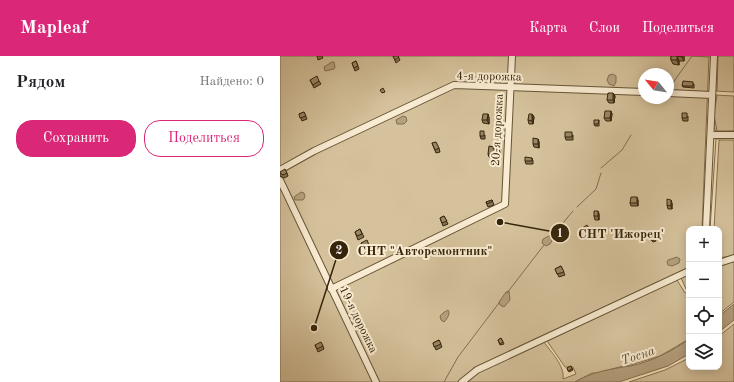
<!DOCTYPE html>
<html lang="ru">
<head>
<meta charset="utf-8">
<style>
  :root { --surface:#fff; --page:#f2f2f2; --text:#202124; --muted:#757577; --line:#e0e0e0; --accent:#db2777 }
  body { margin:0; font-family:"Old Standard TT",serif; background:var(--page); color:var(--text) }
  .controls { position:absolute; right:12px; bottom:12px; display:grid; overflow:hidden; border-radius:8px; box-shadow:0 2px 10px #0003 }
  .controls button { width:36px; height:36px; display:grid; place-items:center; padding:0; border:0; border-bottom:1px solid var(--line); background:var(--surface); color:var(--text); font:20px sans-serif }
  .compass { position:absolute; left:358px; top:12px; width:36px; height:36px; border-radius:50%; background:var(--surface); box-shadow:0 2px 10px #0003; rotate:300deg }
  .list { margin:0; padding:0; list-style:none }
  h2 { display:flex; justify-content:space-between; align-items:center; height:52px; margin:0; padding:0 16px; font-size:17px }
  h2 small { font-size:13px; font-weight:400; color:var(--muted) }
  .actions { display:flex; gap:8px; padding:12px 16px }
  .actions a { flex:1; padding:9px 0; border:1px solid var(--accent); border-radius:16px; text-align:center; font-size:14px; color:var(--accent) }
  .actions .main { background:var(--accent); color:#fff }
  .icon { flex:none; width:22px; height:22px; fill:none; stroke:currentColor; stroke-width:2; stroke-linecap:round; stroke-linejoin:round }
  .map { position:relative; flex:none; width:454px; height:326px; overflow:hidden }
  header { display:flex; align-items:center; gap:24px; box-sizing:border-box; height:56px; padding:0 20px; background:var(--accent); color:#fff }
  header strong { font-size:19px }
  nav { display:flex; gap:22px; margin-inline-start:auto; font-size:14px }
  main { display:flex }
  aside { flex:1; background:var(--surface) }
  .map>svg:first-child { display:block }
  .green { fill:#d5c29c; stroke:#867353; fill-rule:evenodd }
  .water { fill:#b5a17e; stroke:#826f50 }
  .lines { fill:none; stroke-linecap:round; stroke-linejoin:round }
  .stream { stroke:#826f50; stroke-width:1 }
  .minor-casing { stroke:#665436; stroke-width:8 }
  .minor { stroke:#f9ecd2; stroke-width:6 }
  .wall { fill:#847458; stroke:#36240a }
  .shaded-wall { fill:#6c5e47; stroke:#36240a }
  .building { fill:#9a8766; stroke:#36240a }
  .labels { text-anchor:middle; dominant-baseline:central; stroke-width:4; stroke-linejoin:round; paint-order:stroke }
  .street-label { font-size:12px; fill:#36240a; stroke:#f9ecd2 }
  .water-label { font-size:13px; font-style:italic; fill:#625033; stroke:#f9ecd2 }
  .leader { fill:none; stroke:#36240a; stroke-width:1.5 }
  .callout-dot { fill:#36240a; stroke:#f9ecd2; stroke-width:1.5 }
  .mark-label { font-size:12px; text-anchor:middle; font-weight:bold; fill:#fff }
  .callout-label { font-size:13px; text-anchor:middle; font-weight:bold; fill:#36240a; stroke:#f9ecd2; stroke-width:4; stroke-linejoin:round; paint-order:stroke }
</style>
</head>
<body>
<header>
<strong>Mapleaf</strong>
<nav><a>Карта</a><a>Слои</a><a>Поделиться</a></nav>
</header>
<main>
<aside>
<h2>Рядом<small>Найдено: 0</small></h2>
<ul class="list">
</ul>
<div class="actions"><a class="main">Сохранить</a><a>Поделиться</a></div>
</aside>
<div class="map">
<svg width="454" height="326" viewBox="0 0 454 326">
  <rect width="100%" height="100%" fill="#f6e2ba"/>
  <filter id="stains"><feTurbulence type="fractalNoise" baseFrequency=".005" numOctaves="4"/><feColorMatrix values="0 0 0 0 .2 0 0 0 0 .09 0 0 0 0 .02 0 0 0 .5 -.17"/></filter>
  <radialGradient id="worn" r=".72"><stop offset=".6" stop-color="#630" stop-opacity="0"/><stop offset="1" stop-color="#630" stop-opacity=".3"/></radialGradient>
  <path class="green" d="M 0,0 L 429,0 L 422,173 L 409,173 L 409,211 L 193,312 L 194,314 L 180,326 L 0,326 ZM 364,18 L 388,18 L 388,42 L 364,42 Z
    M 436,0 L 454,0 L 454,36 L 435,35 Z
    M 434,39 L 454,40 L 454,75 L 436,76 L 433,69 Z
    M 439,84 L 454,84 L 454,201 L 444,201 L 439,203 L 439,173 L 434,173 Z
    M 449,206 L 454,206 L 454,246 L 439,258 L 439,209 Z
    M 409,218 L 409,283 L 380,300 L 351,309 L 339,311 L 318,317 L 312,317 L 295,326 L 186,326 L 199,315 L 264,286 C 271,296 285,310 283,323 L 296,318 L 293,311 L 285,311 L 267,285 L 397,224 L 405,237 L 407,235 L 401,222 Z
    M 454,268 L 454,326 L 349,326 L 385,314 L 409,302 L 409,311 L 439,311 L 439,280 Z"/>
  <path class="water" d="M 52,6 L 54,6 L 55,11 L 54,13 L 45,15 L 44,11 Z
    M 333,18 L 336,20 L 336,26 L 334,30 L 329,28 L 327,24 L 329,19 Z
    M 123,60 L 126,61 L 127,65 L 124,68 L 117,68 L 116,64 Z
    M 21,136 L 24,137 L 25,141 L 23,144 L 15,144 L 14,141 Z
    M 271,179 L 273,183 L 270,188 L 266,190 L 262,187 L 263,183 Z
    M 397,201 L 400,203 L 399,207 L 392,210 L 388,209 L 387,206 L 388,204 Z
    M 229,235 L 230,244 L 224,251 L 220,249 L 219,246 L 226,236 Z
    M 454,248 L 454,264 L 439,276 L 439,260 Z
    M 168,254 L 169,256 C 169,260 167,263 164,266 L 161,264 L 160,260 L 163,257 Z
    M 409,283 L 409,298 L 388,310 L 339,326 L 295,326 C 311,316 331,313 350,310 C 368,307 395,294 409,283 Z"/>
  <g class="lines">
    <path class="stream" d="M 389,35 L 392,28 L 412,0 L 429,1
      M 437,35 L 438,0
      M 384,45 L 386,42
      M 435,52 L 437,39
      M 434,59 L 437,75 L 454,75
      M 321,112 L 342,94 L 351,79
      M 297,151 L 316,133 L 321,117
      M 430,173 L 436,83 L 454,82
      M 272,180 L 293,155
      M 227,237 L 264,189
      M 164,326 L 178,301 L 219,247"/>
    <defs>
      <path id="minor" d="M 388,37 L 432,39
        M 431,79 L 454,79
        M 0,114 L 34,95 L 174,29 L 364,36
        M 0,124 L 96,326
        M 426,173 L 434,0
        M 439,207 L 454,202
        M 51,233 L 225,148 L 232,0
        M 182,326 L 197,314 L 409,215"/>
    </defs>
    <use href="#minor" class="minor-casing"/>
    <use href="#minor" class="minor"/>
  </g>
  <path class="wall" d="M 37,0 L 42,0 L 43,2 L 38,4 Z
    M 113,0 L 118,0 L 120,4 L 116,7 Z
    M 391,0 L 404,0 L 404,5 L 399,5 L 399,9 L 393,8 L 391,4 Z
    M 76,5 L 79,13 L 75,15 L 72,7 Z
    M 30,24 L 39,25 L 41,28 L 34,32 Z
    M 414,28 L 414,32 L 403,31 L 402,30 Z
    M 333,37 L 335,40 L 334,47 L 329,47 L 327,44 Z
    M 331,55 L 332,58 L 331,65 L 326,65 L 324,62 Z
    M 24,56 L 27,63 L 22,65 L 19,58 Z
    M 208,58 L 209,62 L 209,68 L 203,67 L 202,64 Z
    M 252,58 L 254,61 L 253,68 L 249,68 L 248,64 Z
    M 408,60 L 408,65 L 403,65 L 402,62 Z
    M 319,64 L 319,70 L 315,70 L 314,68 Z
    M 205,79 L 205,83 L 201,83 L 200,80 Z
    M 293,79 L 293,84 L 286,84 L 285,81 Z
    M 258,83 L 259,86 L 259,92 L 254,91 L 253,88 Z
    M 152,87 L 159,92 L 160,96 L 156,97 Z
    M 215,93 L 220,97 L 219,102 L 209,101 L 208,98 Z
    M 252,102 L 253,105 L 253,108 L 246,108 L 245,105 Z
    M 0,116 L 7,117 L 8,120 L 4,122 L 0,120 Z
    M 212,144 L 214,149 L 208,151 L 206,146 Z
    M 358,144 L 358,150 L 351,150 L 350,147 Z
    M 392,147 L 392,153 L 388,153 L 387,149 Z
    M 318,155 L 319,158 L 319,164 L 315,164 L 314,160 Z
    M 164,160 L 168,168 L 163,170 L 160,162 Z
    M 80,173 L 84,181 L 78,184 L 75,176 Z
    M 374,179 L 376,185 L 373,186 L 370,181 Z
    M 81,187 L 89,189 L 90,192 L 85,195 Z
    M 281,210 L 285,219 L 279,221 L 275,213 Z
    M 221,282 L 224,288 L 220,289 L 218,284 Z
    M 159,284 L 162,291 L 156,294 L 153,287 Z
    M 35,289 L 43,290 L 44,293 L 38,296 Z
    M 291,310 L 293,314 L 289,316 L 287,312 Z"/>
  <path class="shaded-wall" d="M 397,0 L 399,5 L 399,9 L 397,4 Z
    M 402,0 L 404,0 L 404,5 L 402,1 Z
    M 333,37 L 335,40 L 334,47 L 333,44 Z
    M 331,55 L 332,58 L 331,65 L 330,62 Z
    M 208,58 L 209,62 L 209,68 L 207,64 Z
    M 252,58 L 254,61 L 253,68 L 252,65 Z
    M 258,83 L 259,86 L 259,92 L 258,88 Z
    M 219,93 L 220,97 L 219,102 L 218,99 Z
    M 357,141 L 358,144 L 358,150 L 357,147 Z
    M 391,144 L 392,147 L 392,153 L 391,150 Z
    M 318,155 L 319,158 L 319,164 L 318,160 Z
    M 310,174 L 311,177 L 305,181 L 304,177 Z"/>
  <path class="building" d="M 113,0 L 118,0 L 119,1 L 115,4 Z
    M 391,0 L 402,0 L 402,1 L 397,0 L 397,4 L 391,4 Z
    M 76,5 L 78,10 L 74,12 L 72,7 Z
    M 37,20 L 39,25 L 33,29 L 30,24 Z
    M 403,25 L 413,26 L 413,30 L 402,30 Z
    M 103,32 L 105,36 L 102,37 L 100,34 Z
    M 328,37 L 333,37 L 333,44 L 327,44 Z
    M 325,55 L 331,55 L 330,62 L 324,62 Z
    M 24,56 L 26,60 L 20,62 L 19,58 Z
    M 402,57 L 407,57 L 407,62 L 402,62 Z
    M 203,58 L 208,58 L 207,64 L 202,64 Z
    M 249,58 L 252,58 L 252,65 L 248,64 Z
    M 314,64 L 319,64 L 318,68 L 314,68 Z
    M 200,75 L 204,75 L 204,80 L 200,80 Z
    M 285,76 L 292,76 L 292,81 L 285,81 Z
    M 253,82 L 258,83 L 258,88 L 253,88 Z
    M 156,86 L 159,92 L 155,94 L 152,87 Z
    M 209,90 L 214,91 L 213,93 L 219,93 L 218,99 L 208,98 Z
    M 245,101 L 252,102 L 252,105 L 245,105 Z
    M 5,113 L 7,117 L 3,119 L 0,117 L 0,116 Z
    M 351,141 L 357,141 L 357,147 L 350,147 Z
    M 387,143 L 391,144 L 391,150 L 387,149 Z
    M 212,144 L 213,145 L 207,148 L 206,146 Z
    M 314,155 L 318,155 L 318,160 L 314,160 Z
    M 164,160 L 167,165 L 162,167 L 160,162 Z
    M 307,169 L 310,174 L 304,177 L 301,173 Z
    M 80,173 L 82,178 L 77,180 L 75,176 Z
    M 374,179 L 376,183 L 372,185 L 370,181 Z
    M 87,184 L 89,189 L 84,192 L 81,187 Z
    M 281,210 L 284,216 L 277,218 L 275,213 Z
    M 221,282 L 223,286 L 220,288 L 218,284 Z
    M 159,284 L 161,288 L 154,291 L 153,287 Z
    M 41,286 L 43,290 L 37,293 L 35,289 Z
    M 291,310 L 292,313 L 288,315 L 287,312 Z"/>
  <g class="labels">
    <g class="street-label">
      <text transform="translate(209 21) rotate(1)">4-я дорожка</text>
      <text transform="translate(218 74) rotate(-87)">20-я дорожка</text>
      <text transform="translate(78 264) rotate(64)">19-я дорожка</text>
    </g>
    <g class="water-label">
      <text transform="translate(358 300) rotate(-18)">Тосна</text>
    </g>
  </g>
  <path class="leader" d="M220 166L280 177M34 272L59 194"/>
  <g class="callout-dot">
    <circle cx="220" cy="166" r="4"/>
    <circle cx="34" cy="272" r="4"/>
    <circle cx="280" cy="177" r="10"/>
    <circle cx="59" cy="194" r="10"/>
  </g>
  <g class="mark-label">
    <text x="280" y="181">1</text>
    <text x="59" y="198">2</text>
  </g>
  <g class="callout-label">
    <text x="341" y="182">СНТ 'Ижорец'</text>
    <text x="145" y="199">СНТ "Авторемонтник"</text>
  </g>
  <rect width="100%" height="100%" filter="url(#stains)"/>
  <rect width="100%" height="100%" fill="url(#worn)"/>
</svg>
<div class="controls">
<button>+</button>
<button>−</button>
<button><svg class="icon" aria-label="locate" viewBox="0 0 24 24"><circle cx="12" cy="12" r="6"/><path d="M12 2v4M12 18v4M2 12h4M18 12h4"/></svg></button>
<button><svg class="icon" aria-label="layers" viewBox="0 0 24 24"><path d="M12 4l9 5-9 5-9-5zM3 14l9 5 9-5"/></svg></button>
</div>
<svg class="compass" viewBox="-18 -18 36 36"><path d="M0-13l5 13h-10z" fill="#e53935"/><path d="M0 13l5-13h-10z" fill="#757577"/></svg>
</div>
</main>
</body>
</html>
